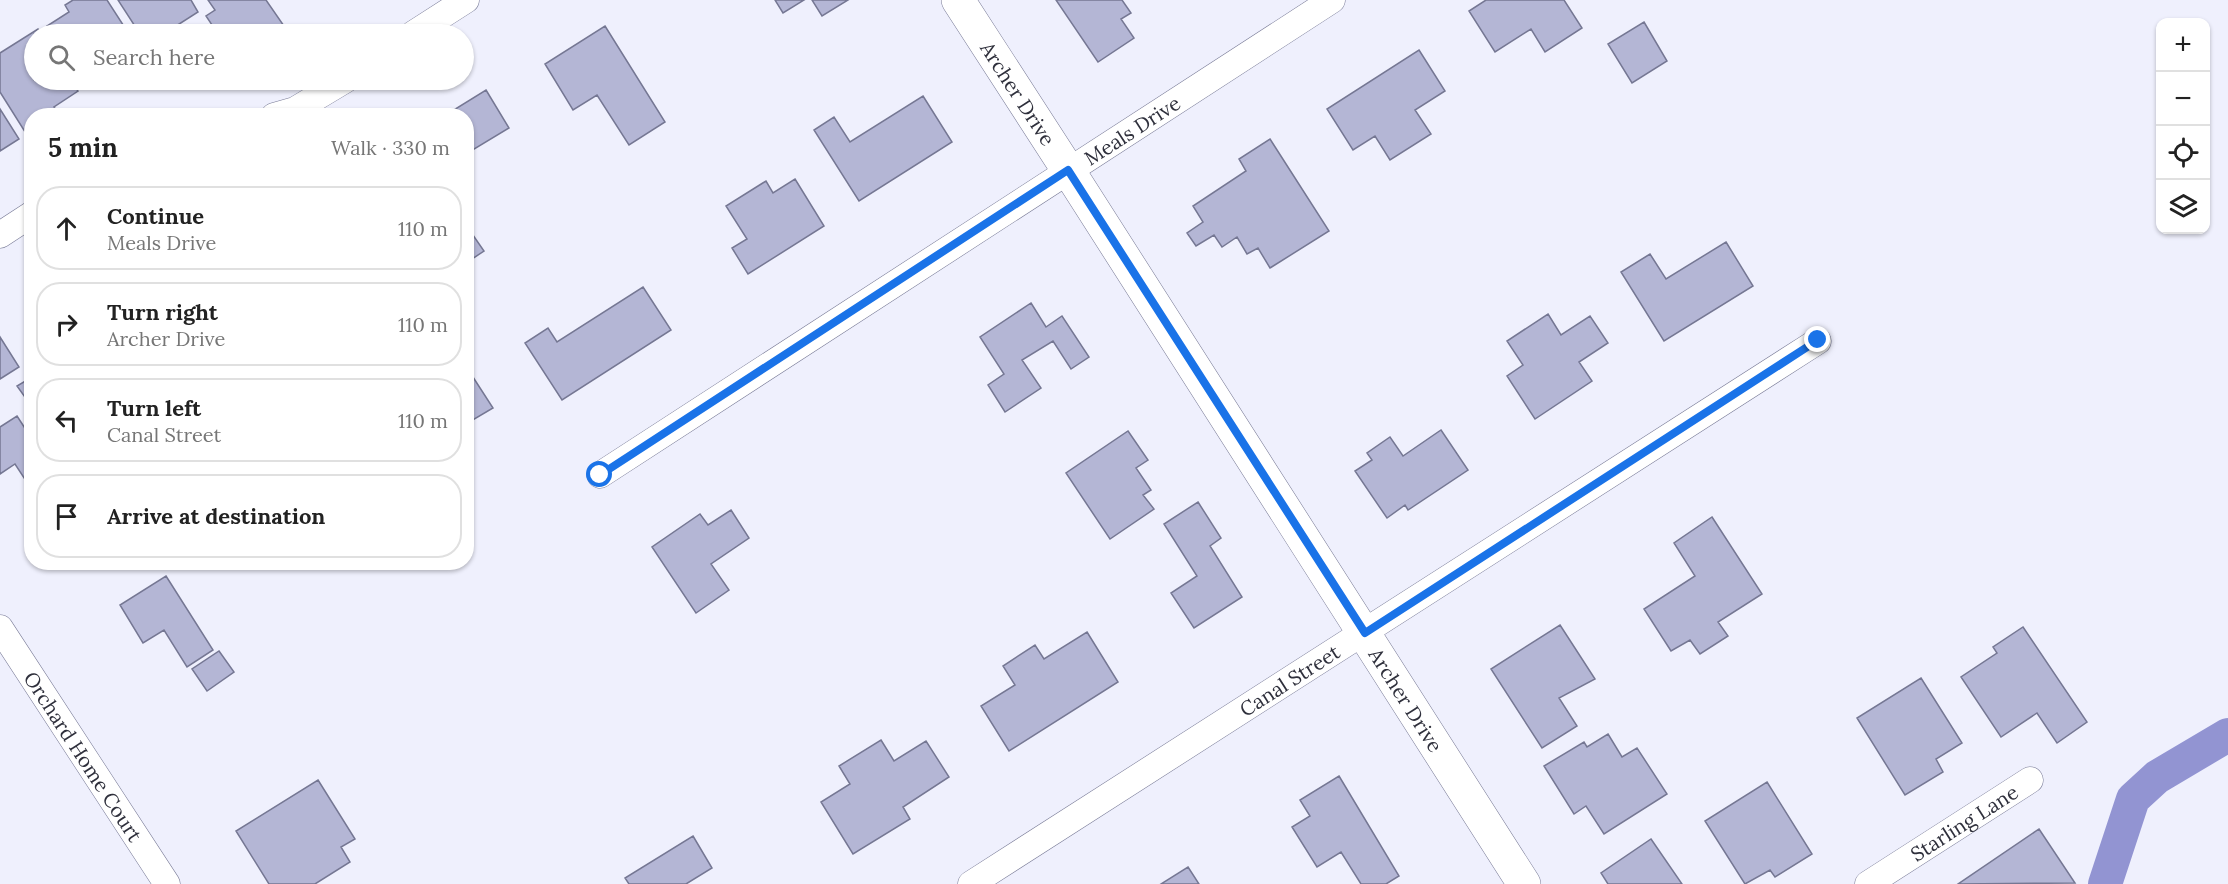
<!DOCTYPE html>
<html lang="en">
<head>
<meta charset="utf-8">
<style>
  :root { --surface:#fff; --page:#f6f6f6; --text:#222; --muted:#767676; --line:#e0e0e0 }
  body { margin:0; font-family:Lora,serif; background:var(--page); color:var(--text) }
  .controls { position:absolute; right:18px; top:18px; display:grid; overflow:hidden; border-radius:12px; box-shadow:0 2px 4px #0004 }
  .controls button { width:54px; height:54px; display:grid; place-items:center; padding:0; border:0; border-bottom:2px solid var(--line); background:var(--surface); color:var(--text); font:30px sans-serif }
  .stop { position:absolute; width:18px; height:18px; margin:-14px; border:4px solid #1a73e8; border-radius:50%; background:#fff }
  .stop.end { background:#1a73e8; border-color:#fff; box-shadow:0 2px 6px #0008 }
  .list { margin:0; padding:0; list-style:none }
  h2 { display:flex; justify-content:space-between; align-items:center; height:78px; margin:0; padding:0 24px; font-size:26px }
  h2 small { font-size:20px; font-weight:400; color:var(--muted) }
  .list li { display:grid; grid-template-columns:39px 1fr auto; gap:18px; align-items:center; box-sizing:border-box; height:84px; margin:0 12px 12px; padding:0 12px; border:2px solid var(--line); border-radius:24px }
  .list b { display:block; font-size:22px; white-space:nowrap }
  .list p { margin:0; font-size:20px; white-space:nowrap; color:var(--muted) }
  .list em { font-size:20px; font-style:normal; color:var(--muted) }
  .icon { flex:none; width:33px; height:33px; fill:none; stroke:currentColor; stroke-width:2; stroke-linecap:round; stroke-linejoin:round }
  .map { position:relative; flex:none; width:2228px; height:884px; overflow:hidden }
  .search { position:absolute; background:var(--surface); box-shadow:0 2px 4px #0004; left:24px; top:24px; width:450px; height:66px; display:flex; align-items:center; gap:15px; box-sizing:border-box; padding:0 21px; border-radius:33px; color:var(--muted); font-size:22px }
  .panel { position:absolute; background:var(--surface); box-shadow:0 2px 4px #0004; left:24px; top:108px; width:450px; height:462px; border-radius:24px }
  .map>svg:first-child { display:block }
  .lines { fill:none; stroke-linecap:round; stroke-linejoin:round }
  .canal { stroke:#9294d2; stroke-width:34 }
  .building { fill:#b4b6d5; stroke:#757793; stroke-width:1.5 }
  .street-casing { stroke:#787a96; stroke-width:27 }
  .secondary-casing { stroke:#787a96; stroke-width:34 }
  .street { stroke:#fff; stroke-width:26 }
  .secondary { stroke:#fff; stroke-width:33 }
  .route { stroke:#1a73e8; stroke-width:8 }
  .labels { text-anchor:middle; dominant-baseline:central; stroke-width:5; stroke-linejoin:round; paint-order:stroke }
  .street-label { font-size:20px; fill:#2f303c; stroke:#fff }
</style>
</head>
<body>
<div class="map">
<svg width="2228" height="884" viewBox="0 0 2228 884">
  <rect width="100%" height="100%" fill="#eff0fd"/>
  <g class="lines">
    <path class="canal" d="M 2105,884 L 2133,799 L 2157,777 L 2228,735"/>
  </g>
  <path class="building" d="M 73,0 L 107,0 L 129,34 L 52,34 L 47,26 L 69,12 L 65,5 Z
    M 118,0 L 191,0 L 198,12 L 176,26 L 182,34 L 140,34 Z
    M 208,0 L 266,0 L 284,26 L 271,34 L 218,34 L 206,16 L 215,10 Z
    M 775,0 L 804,0 L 783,13 Z
    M 812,0 L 848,0 L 822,16 Z
    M 1056,0 L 1122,0 L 1131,13 L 1121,19 L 1134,38 L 1098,62 Z
    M 1486,0 L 1564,0 L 1582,28 L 1545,52 L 1531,29 L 1495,52 L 1469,11 Z
    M 1644,22 L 1667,61 L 1632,83 L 1608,44 Z
    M 605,26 L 665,122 L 629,145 L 597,95 L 573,110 L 545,64 Z
    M 38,29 L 42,34 L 34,34 L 34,80 L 70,80 L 78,91 L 54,107 L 59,114 L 57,116 L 32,116 L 32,132 L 27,135 L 0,92 L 0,53 Z
    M 1419,50 L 1445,91 L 1415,110 L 1431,134 L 1390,160 L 1375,136 L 1353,150 L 1327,109 Z
    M 486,90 L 509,128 L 466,154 L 466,116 L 444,116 Z
    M 923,96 L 952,142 L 859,201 L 814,130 L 834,117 L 850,142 Z
    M 0,109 L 19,139 L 0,151 Z
    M 1270,139 L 1329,231 L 1270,268 L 1258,248 L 1247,254 L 1237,237 L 1222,247 L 1214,235 L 1196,246 L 1187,233 L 1203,222 L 1193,206 L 1246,171 L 1239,159 Z
    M 795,179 L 824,226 L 748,274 L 732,248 L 747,239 L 726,206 L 766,181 L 773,193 Z
    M 466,225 L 484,251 L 466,263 Z
    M 1726,242 L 1753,286 L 1664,341 L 1621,272 L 1650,254 L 1666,279 Z
    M 643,287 L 671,330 L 562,400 L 525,343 L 548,328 L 557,342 Z
    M 1031,303 L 1046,327 L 1062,316 L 1089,357 L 1071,369 L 1053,341 L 1022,360 L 1041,388 L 1005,412 L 988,385 L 1004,374 L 980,337 Z
    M 1548,314 L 1561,335 L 1590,316 L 1608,343 L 1579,362 L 1592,381 L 1535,419 L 1507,376 L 1523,365 L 1507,341 Z
    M 0,337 L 19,367 L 0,379 Z
    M 471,374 L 493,408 L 466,424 L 466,376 Z
    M 32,377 L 32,407 L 17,386 Z
    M 17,416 L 32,439 L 32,490 L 15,464 L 0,474 L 0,427 Z
    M 1441,430 L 1468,470 L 1408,510 L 1405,505 L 1387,518 L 1355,471 L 1372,460 L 1367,453 L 1390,437 L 1403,456 Z
    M 1128,431 L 1148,460 L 1136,468 L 1151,490 L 1143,495 L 1154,509 L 1110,539 L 1066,473 Z
    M 1198,502 L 1221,538 L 1210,546 L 1242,597 L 1194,628 L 1171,593 L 1197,576 L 1164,524 Z
    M 731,510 L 749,538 L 711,564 L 729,590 L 696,613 L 652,547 L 700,514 L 708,525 Z
    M 1712,517 L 1762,594 L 1718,622 L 1728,636 L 1700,654 L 1690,640 L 1671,651 L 1644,609 L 1695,576 L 1674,543 Z
    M 166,576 L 213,650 L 187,667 L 164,630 L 143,643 L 120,605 Z
    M 1560,625 L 1595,679 L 1559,698 L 1577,726 L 1542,748 L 1491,669 Z
    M 2023,627 L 2087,722 L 2057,743 L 2037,713 L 2001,737 L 1961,677 L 1997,653 L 1993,647 Z
    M 1087,632 L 1118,682 L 1009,751 L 981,706 L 1015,685 L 1003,666 L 1035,645 L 1044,659 Z
    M 219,651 L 234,672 L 207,691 L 192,669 Z
    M 1921,678 L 1962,743 L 1936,759 L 1943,772 L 1905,795 L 1857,718 Z
    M 1608,734 L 1622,757 L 1637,748 L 1667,794 L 1604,834 L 1586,806 L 1574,814 L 1544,766 L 1584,742 L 1587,747 Z
    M 881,740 L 894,761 L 926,741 L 949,777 L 903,807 L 910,819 L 853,854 L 821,802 L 850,784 L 839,766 Z
    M 1339,776 L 1399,876 L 1386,884 L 1361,884 L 1341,852 L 1317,867 L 1292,827 L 1310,816 L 1300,800 Z
    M 318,780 L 355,839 L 341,847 L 350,862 L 315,884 L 269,884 L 236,831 Z
    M 1767,782 L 1812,854 L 1775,877 L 1770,870 L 1745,884 L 1705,821 Z
    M 2039,829 L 2075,883 L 1958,884 Z
    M 693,836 L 712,868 L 686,884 L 629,884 L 625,878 Z
    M 1651,839 L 1682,884 L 1608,884 L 1601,873 Z
    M 1188,867 L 1199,884 L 1161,884 Z"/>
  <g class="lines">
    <defs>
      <g id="street">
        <path d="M 413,34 L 466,0"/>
        <path d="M 274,116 L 295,110 L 345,80"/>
        <path d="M 0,235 L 32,214"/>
        <path id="s1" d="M 600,475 L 1332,0"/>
        <path id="s2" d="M 0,628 L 167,884"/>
        <path id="s3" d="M 971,884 L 1818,341"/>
        <path id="s4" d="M 1868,884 L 2030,780"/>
      </g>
      <g id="secondary">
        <path id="s5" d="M 958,0 L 1068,170 L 1524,884"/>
      </g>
    </defs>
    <use href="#street" class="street-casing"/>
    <use href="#secondary" class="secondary-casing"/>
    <use href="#street" class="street"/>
    <use href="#secondary" class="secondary"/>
  </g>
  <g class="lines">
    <path class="route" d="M 600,475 L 1068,170 L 1365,633 L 1818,340"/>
  </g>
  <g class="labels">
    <g class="street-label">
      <text stroke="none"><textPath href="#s5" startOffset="111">Archer Drive</textPath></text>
      <text stroke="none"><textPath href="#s1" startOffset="634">Meals Drive</textPath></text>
      <text stroke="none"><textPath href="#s3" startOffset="378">Canal Street</textPath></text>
      <text stroke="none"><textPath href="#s5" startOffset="831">Archer Drive</textPath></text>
      <text stroke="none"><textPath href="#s2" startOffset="153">Orchard Home Court</textPath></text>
      <text stroke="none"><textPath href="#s4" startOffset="114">Starling Lane</textPath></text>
    </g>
  </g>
</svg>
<div class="controls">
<button>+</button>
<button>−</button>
<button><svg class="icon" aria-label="locate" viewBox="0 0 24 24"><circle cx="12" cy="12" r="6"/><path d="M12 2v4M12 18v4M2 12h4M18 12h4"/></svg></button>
<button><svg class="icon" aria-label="layers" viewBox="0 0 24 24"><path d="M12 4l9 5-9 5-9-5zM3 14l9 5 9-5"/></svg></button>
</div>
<div class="stop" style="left:600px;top:475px"></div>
<div class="stop end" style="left:1818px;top:340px"></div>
<div class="search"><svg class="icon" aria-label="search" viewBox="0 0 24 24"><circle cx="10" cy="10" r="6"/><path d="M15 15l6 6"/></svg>Search here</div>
<section class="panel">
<h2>5 min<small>Walk · 330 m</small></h2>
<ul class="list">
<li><svg class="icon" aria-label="ahead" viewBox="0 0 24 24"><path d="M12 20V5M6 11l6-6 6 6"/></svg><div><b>Continue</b><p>Meals Drive</p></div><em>110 m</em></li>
<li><svg class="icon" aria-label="right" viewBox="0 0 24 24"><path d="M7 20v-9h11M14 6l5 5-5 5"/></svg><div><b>Turn right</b><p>Archer Drive</p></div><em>110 m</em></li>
<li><svg class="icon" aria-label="left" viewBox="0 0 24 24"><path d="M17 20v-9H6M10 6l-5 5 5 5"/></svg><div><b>Turn left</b><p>Canal Street</p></div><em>110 m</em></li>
<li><svg class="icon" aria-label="arrive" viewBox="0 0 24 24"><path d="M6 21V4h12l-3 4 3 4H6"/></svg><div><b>Arrive at destination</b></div></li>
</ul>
</section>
</div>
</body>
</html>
